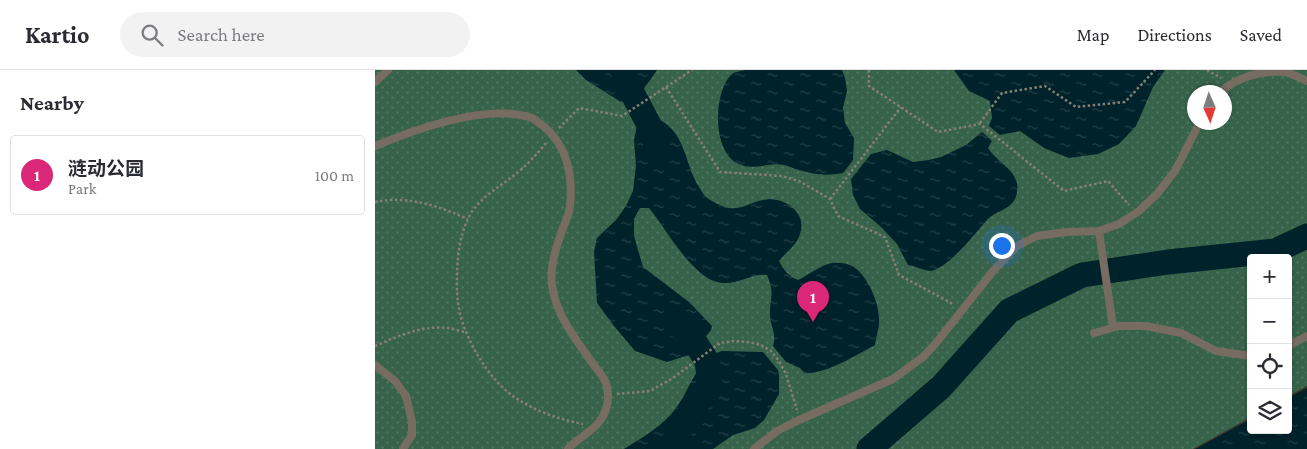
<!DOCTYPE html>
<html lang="en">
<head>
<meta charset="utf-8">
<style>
  :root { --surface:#fff; --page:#f2f2f3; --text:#2b2b33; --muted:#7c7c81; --line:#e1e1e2; --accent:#db2777 }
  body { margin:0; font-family:"Crimson Pro","Noto Sans SC",serif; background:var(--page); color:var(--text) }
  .controls { position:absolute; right:15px; bottom:15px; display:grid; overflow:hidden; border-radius:5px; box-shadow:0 1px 4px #0004 }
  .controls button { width:45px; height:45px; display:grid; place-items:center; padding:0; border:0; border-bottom:1px solid var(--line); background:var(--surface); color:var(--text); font:25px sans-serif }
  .compass { position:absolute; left:812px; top:15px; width:45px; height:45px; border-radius:50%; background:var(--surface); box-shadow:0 1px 4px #0004; rotate:177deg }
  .you { position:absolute; left:626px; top:175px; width:18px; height:18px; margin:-12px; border:4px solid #fff; border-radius:50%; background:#1a73e8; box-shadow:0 0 0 8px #1a73e833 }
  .badge { display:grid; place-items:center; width:32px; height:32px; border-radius:50%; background:var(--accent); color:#fff; font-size:16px; font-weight:700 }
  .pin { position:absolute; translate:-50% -41px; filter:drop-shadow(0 1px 2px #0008) }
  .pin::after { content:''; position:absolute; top:26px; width:18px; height:15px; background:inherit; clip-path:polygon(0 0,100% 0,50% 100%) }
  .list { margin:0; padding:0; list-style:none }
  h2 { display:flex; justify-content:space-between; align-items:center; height:65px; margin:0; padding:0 20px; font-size:21px }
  h2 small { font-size:16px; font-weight:400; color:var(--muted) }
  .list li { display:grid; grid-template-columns:32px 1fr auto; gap:15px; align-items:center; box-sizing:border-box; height:80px; margin:0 10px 10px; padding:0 10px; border:1px solid var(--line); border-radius:5px }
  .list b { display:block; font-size:19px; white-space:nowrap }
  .list p { margin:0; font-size:16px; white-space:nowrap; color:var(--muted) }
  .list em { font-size:16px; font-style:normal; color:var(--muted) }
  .icon { flex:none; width:28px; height:28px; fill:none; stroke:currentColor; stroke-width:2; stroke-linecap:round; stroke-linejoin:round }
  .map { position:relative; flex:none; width:932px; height:379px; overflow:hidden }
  header { display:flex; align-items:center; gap:30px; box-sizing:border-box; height:70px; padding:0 25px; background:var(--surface); border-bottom:1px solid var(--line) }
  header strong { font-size:24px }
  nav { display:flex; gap:28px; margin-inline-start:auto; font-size:18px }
  .search { width:350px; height:45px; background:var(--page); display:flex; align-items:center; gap:12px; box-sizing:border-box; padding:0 18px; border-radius:28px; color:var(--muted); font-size:19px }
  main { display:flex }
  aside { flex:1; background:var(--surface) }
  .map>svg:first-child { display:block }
  .green { fill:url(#green-dots); fill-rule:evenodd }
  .water { fill:url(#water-ripples) }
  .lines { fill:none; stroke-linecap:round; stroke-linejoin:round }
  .river { stroke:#00222b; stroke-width:25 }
  .path { stroke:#877f76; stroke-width:2.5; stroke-dasharray:2.5 2.5; stroke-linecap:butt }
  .lane { stroke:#776c61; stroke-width:8 }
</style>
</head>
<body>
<header>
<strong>Kartio</strong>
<div class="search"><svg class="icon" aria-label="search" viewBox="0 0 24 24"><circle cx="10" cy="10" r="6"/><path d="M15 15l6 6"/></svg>Search here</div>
<nav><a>Map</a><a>Directions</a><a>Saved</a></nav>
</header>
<main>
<aside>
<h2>Nearby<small></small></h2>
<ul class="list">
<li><span class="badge">1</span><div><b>涟动公园</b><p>Park</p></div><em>100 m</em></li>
</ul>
</aside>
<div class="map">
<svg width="932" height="379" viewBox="0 0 932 379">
  <defs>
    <pattern id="green-dots" width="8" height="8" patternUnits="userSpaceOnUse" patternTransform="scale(1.25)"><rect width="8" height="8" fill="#37634b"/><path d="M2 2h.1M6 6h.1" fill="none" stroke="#547964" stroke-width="1.8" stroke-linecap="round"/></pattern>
    <pattern id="water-ripples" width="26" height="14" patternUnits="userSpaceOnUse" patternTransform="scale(1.25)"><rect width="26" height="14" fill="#00222b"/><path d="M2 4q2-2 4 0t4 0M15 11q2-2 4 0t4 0" fill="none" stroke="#254249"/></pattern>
  </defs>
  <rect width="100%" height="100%" fill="#3d3329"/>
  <path class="green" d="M 0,0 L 932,0 L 932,316 L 913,326 L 913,188 L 876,188 L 876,347 L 818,379 L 0,379 ZM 819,22 L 849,22 L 849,52 L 819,52 Z"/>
  <path class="water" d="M 201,0 L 282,0 C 271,16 266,26 246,32 L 211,10 Z
    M 370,0 L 467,0 L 470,8 L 472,21 L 468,38 L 470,53 L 479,68 L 478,90 L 468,103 C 451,106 441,105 424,100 C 419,99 414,96 409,95 C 395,92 378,101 364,94 C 337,83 338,23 356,5 C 359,2 365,1 370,0 Z
    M 579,0 L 790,0 L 778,17 L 761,56 L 744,74 L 723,84 L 694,88 L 669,78 L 645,61 L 625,65 L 614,56 L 617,48 L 615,31 L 594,21 Z
    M 276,47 C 280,49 286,50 290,53 C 311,68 311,97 324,117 C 326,120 328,124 330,126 C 335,131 348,137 354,138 C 367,140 376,132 388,130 C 407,126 433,141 425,164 C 422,175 411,182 404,191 C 409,200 413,206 423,210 C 433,205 446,195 457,193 C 464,192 473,193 479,197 C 494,208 505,235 504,252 C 504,259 501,267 500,275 C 481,285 450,305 429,303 L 425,298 L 411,292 L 398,276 C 402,264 395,256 395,244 C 395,226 400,224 392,205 C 377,203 364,214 348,213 C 319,212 291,158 274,138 L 265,138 L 259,149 L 259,166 L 268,197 L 314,232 L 337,256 L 336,260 L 329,269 L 330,274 L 317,284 L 292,292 L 260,281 L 239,256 L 222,233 L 219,182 L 222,168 L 241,150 L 251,136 L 258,121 L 261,95 L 259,70 L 262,56 L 270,48 Z
    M 607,62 L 617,71 L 613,78 C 621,91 638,98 642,113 C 643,117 642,125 640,129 C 634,140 621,141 613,149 C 601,162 574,198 556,201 C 550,201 540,196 533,195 L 522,174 L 506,157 L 485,139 L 478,125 L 476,109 L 496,84 L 512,80 L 538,92 L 554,90 L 566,87 L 591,75 Z
    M 347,281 L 388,282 L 403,300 L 404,305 L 404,324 L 389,350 L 380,358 L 358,365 L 338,379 L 249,379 C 267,368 289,355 301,338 C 315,320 322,288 347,281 Z
    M 932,318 L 932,379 L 820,379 L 876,349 L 876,360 L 913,360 L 913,328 Z"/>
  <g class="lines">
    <path class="river" d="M 248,0 L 251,11 L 282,70 L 280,79
      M 298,379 C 296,366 327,327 335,314 L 332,291 L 314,263 L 302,254
      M 494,379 L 566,317 L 634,241 L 707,205 L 793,192 L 900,181 L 932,166"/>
    <path class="path" d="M 494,0 L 494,16 L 563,62 L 605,54 L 689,121 L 733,111 L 754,135
      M 832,0 L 846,8
      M 291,17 L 345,102 L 407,106 L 424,111 L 455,129 L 463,146 L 510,167 L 524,205 L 578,234
      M 605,53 L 627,23 L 670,16 L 701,37 L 750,32 L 780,0
      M 184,58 L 204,38 L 247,46 L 317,0
      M 171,73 C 162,84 153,94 142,103 C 126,116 107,126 96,143 C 88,157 85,171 83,187 C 82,202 81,217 83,232 C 86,263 112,308 138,326 C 159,341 183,349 208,354
      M 455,129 L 526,37
      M 0,132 C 33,125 63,136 93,149
      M 0,276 C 23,266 48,255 73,258 C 79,259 86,261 92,263
      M 242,324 L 275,321 L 298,308 L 345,273 L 359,271 L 373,272 L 386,275 L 395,280 L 404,291 L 411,304 L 422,340"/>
    <path class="lane" d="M 0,12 L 13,0
      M 846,22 C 861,7 888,0 910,2 C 918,4 925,8 932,11
      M 0,76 C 41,59 110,34 154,47 C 159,48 163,52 167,55 C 193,76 198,105 195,137 C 194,144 191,151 188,158 C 181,177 173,201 178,221 C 183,247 201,270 216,291 C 220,297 228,305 231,313 C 235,326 233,341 224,352 C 216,363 202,368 193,379
      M 724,161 L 738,257
      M 719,263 L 744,256 L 771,256 L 806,263 L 841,281 L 876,286
      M 913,276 L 932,266
      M 0,295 L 20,311 L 31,326 L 37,352 L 37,365 L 28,379
      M 379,379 L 402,361 L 424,350 L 518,309 L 548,287 L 562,272 L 618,201 L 642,176 L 662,166 L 691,162 L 724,161 L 744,154 L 764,141 L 782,124 L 800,101 L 825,52"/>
  </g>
</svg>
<div class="controls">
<button>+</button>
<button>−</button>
<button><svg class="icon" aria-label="locate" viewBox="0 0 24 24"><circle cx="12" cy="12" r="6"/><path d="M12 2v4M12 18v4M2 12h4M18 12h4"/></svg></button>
<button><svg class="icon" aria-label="layers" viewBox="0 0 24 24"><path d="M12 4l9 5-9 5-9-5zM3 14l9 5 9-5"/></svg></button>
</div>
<svg class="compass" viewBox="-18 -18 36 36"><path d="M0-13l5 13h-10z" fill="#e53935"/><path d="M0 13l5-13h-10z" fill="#7c7c81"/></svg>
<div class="you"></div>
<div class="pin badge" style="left:438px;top:252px">1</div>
</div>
</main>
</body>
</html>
